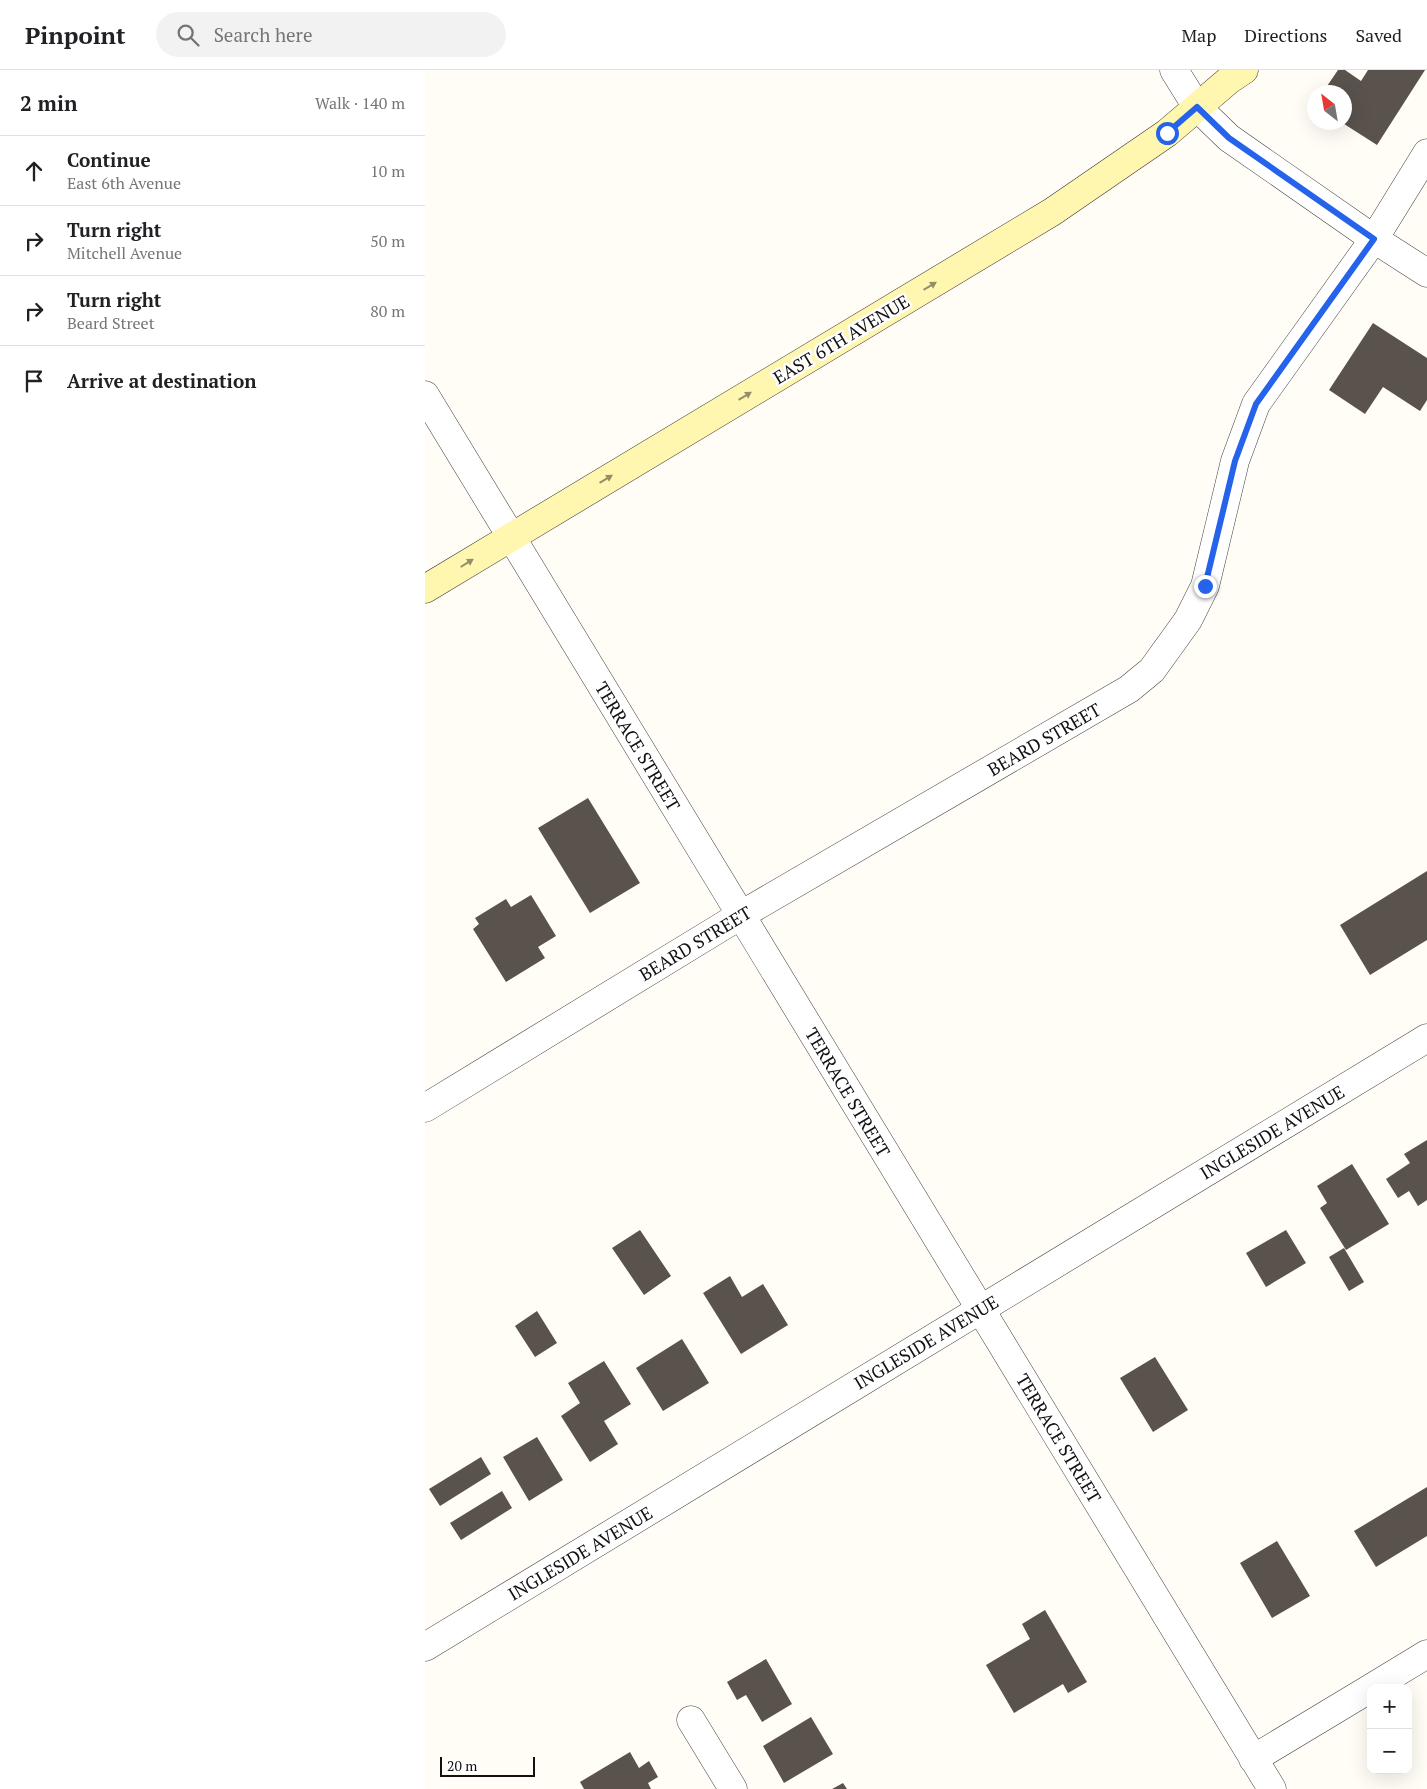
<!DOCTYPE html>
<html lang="en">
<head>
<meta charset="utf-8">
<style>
  :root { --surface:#fff; --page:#f2f2f2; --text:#202124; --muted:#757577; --line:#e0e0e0 }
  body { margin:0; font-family:"PT Serif",serif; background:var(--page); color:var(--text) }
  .controls { position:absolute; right:15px; bottom:15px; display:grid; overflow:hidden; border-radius:10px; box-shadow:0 5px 20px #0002 }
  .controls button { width:45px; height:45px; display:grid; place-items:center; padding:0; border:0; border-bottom:1px solid var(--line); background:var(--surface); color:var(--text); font:25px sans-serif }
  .compass { position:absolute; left:882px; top:15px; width:45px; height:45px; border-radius:50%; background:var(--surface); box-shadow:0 5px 20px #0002; rotate:329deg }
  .scale { position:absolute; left:15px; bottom:12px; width:95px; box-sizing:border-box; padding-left:5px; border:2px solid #111; border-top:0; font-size:14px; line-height:18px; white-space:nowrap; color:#111; -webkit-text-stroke:4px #fff; paint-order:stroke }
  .stop { position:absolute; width:15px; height:15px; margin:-11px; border:4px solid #2563eb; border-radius:50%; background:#fff }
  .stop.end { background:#2563eb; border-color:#fff; box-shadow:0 1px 5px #0008 }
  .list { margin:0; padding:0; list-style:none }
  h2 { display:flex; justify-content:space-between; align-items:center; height:65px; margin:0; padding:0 20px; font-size:21px }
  h2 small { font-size:16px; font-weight:400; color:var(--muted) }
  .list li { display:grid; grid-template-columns:32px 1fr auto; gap:15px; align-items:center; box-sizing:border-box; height:70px; padding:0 20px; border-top:1px solid var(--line) }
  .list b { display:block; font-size:19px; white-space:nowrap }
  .list p { margin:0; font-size:16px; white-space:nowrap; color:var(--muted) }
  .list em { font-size:16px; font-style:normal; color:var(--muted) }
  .icon { flex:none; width:28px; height:28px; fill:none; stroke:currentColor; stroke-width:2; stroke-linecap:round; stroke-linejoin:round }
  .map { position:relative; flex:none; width:1002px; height:1719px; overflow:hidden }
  header { display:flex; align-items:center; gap:30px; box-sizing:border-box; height:70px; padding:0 25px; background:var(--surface); border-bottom:1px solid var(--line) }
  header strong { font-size:24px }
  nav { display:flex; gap:28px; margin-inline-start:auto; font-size:18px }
  .search { width:350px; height:45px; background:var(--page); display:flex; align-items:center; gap:12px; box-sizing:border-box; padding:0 18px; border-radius:28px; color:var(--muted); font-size:19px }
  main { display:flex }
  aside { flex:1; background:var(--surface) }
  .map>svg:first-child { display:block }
  .building { fill:#5a524d }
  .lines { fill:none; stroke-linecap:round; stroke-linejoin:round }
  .street-casing { stroke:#444; stroke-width:29 }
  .secondary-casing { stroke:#333; stroke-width:29 }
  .street { stroke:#fff; stroke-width:28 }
  .secondary { stroke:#fff6b0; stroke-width:28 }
  .oneway { fill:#948f68 }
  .route { stroke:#2563eb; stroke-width:6 }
  .labels { text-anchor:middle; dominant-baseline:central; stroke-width:5; stroke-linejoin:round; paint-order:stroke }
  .street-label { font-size:18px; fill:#111; stroke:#fff }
</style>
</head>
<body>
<header>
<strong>Pinpoint</strong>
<div class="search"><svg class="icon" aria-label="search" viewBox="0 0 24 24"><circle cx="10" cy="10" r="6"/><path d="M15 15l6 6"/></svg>Search here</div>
<nav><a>Map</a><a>Directions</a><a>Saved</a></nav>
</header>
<main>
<aside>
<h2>2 min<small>Walk · 140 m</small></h2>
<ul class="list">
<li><svg class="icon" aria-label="ahead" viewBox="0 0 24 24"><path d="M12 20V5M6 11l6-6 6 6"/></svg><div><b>Continue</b><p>East 6th Avenue</p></div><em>10 m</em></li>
<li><svg class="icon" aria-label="right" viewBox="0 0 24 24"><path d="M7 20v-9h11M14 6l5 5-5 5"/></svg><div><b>Turn right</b><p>Mitchell Avenue</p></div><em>50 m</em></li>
<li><svg class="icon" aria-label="right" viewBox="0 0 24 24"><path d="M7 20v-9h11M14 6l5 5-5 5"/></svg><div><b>Turn right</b><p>Beard Street</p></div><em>80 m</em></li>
<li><svg class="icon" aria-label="arrive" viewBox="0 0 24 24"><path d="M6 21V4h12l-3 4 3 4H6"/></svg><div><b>Arrive at destination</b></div></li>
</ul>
</aside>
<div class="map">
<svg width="1002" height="1719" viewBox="0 0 1002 1719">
  <rect width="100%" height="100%" fill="#fffdf5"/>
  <path class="building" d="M 913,0 L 920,0 L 936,11 L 943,0 L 1000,0 L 952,75 L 916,52 L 919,52 L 919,22 L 898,22 Z
    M 948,253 L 1002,288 L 1002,330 L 995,341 L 958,317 L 940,344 L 904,320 Z
    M 163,728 L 215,813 L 165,843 L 113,758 Z
    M 1002,801 L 1002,870 L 945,905 L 915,855 Z
    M 106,825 L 131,866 L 113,877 L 120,888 L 81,912 L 48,859 L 54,854 L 50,848 L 81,829 L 86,837 Z
    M 1002,1070 L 1002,1130 L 993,1136 L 984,1121 L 973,1128 L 961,1109 L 985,1093 L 979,1084 Z
    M 927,1094 L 964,1154 L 921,1180 L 895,1138 L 902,1133 L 892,1116 Z
    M 215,1160 L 246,1206 L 219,1225 L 187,1178 Z
    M 861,1160 L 881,1193 L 841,1217 L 821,1183 Z
    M 919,1178 L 939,1212 L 924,1221 L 904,1187 Z
    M 305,1206 L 317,1227 L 338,1214 L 363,1255 L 316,1284 L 278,1223 Z
    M 112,1241 L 132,1273 L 110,1287 L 90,1256 Z
    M 257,1269 L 284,1313 L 238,1341 L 211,1298 Z
    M 730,1287 L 763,1340 L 728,1362 L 695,1308 Z
    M 179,1291 L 206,1334 L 179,1351 L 193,1374 L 165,1392 L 136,1346 L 155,1333 L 143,1313 Z
    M 112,1367 L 138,1410 L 104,1431 L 78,1387 Z
    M 56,1387 L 66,1404 L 15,1436 L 4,1419 Z
    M 1002,1417 L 1002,1466 L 951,1497 L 929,1461 Z
    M 77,1421 L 87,1438 L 36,1470 L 25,1453 Z
    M 852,1471 L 885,1526 L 847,1548 L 815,1493 Z
    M 620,1540 L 662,1612 L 643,1623 L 638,1614 L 589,1643 L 561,1595 L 605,1569 L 597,1554 Z
    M 341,1589 L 367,1634 L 337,1652 L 321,1625 L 312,1630 L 302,1612 Z
    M 386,1647 L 408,1684 L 359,1713 L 338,1676 Z
    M 205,1682 L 214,1698 L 224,1691 L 233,1707 L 223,1713 L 226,1719 L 159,1719 L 155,1712 Z
    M 418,1713 L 422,1719 L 407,1719 Z"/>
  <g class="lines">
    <defs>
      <path id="street" d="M 749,0 L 772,37 L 804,68 L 949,169 L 1002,203
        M 0,325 L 847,1719
        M 0,1038 L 316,845 L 704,619 L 727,600 L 763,550 L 780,516 L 810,391 L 831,334 L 949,169 L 1002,83
        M 0,1577 L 1002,968
        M 946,1618 L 1002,1584
        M 266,1650 L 308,1719
        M 828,1689 L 946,1618"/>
      <path id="secondary" d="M 0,519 L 627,142 L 742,63 L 804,10 L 819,0"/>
    </defs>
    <use href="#street" class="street-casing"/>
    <use href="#secondary" class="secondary-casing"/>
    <use href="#street" class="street"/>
    <use href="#secondary" class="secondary"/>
  </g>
  <defs><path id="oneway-solid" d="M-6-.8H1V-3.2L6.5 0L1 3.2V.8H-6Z" transform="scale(1.25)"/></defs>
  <g class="oneway">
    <use href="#oneway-solid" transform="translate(505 216) rotate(-31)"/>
    <use href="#oneway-solid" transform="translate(320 326) rotate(-31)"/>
    <use href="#oneway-solid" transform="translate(181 409) rotate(-31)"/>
    <use href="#oneway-solid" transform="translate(42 493) rotate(-32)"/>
  </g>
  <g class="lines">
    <path class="route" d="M 742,63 L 772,37 L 804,68 L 949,169 L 831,334 L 810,391 L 780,516"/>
  </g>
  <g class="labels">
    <g class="street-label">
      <text transform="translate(416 269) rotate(-31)">EAST 6TH AVENUE</text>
      <text transform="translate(619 669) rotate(-30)">BEARD STREET</text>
      <text transform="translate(213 676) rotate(59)">TERRACE STREET</text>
      <text transform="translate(270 873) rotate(-31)">BEARD STREET</text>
      <text transform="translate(423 1022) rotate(59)">TERRACE STREET</text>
      <text transform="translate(847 1062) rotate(-31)">INGLESIDE AVENUE</text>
      <text transform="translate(501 1272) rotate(-31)">INGLESIDE AVENUE</text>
      <text transform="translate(634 1368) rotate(59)">TERRACE STREET</text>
      <text transform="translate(155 1483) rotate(-31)">INGLESIDE AVENUE</text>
    </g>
  </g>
</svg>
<div class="controls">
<button>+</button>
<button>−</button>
</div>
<svg class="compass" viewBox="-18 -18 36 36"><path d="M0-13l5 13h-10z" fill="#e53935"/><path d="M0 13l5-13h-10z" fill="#757577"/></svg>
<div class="scale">20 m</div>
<div class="stop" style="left:742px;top:63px"></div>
<div class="stop end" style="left:780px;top:516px"></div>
</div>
</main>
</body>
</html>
